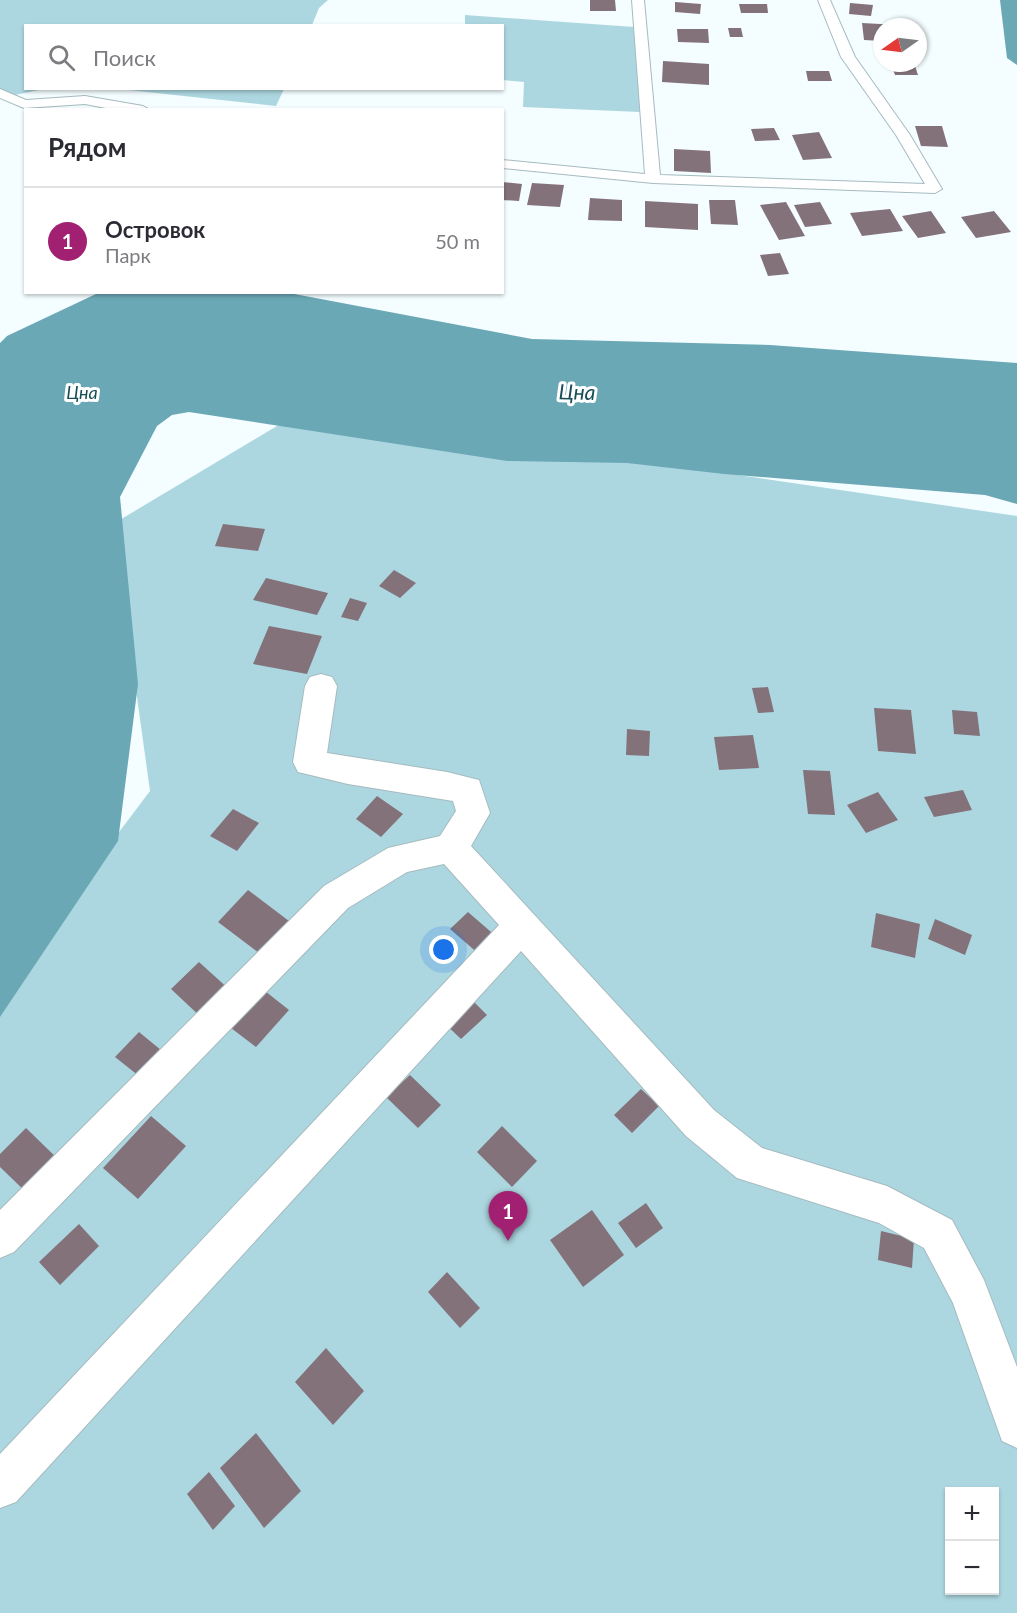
<!DOCTYPE html>
<html lang="ru">
<head>
<meta charset="utf-8">
<style>
  :root { --surface:#fff; --page:#f2f2f3; --text:#2b2b33; --muted:#7c7c81; --line:#e1e1e2; --accent:#a12071 }
  body { margin:0; font-family:Lato,sans-serif; background:var(--page); color:var(--text) }
  .controls { position:absolute; right:18px; bottom:18px; display:grid; overflow:hidden; border-radius:0px; box-shadow:0 2px 4px #0004 }
  .controls button { width:54px; height:54px; display:grid; place-items:center; padding:0; border:0; border-bottom:2px solid var(--line); background:var(--surface); color:var(--text); font:30px sans-serif }
  .compass { position:absolute; left:873px; top:18px; width:54px; height:54px; border-radius:50%; background:var(--surface); box-shadow:0 2px 4px #0004; rotate:256deg }
  .you { position:absolute; left:444px; top:950px; width:21px; height:21px; margin:-15px; border:4px solid #fff; border-radius:50%; background:#1a73e8; box-shadow:0 0 0 9px #1a73e833 }
  .badge { display:grid; place-items:center; width:39px; height:39px; border-radius:50%; background:var(--accent); color:#fff; font-size:20px; font-weight:700 }
  .pin { position:absolute; translate:-50% -50px; filter:drop-shadow(0 2px 3px #0008) }
  .pin::after { content:''; position:absolute; top:32px; width:21px; height:18px; background:inherit; clip-path:polygon(0 0,100% 0,50% 100%) }
  .list { margin:0; padding:0; list-style:none }
  h2 { display:flex; justify-content:space-between; align-items:center; height:78px; margin:0; padding:0 24px; font-size:26px }
  h2 small { font-size:20px; font-weight:400; color:var(--muted) }
  .list li { display:grid; grid-template-columns:39px 1fr auto; gap:18px; align-items:center; box-sizing:border-box; height:108px; padding:0 24px; border-top:2px solid var(--line) }
  .list b { display:block; font-size:22px; white-space:nowrap }
  .list p { margin:0; font-size:20px; white-space:nowrap; color:var(--muted) }
  .list em { font-size:20px; font-style:normal; color:var(--muted) }
  .icon { flex:none; width:33px; height:33px; fill:none; stroke:currentColor; stroke-width:2; stroke-linecap:round; stroke-linejoin:round }
  .map { position:relative; flex:none; width:1017px; height:1613px; overflow:hidden }
  .search { position:absolute; background:var(--surface); box-shadow:0 2px 4px #0004; left:24px; top:24px; width:480px; height:66px; display:flex; align-items:center; gap:15px; box-sizing:border-box; padding:0 21px; border-radius:0px; color:var(--muted); font-size:22px }
  .panel { position:absolute; background:var(--surface); box-shadow:0 2px 4px #0004; left:24px; top:108px; width:480px; height:186px; border-radius:0px }
  .map>svg:first-child { display:block }
  .green { fill:#add7e0; fill-rule:evenodd }
  .water { fill:#6ba8b6 }
  .building { fill:#83727a }
  .lines { fill:none; stroke-linecap:round; stroke-linejoin:round }
  .lane-casing { stroke:#a5bbbf; stroke-width:2 }
  .street-casing { stroke:#a5bbbf; stroke-width:2 }
  .lane { fill:#fff; fill-rule:evenodd }
  .street { fill:#fff; fill-rule:evenodd }
  .labels { text-anchor:middle; dominant-baseline:central; stroke-width:6; stroke-linejoin:round; paint-order:stroke }
  .far-water-label { font-size:18px; font-style:italic; fill:#164d57; stroke:#fff }
  .water-label { font-size:21px; font-style:italic; fill:#164d57; stroke:#fff }
</style>
</head>
<body>
<div class="map">
<svg width="1017" height="1613" viewBox="0 0 1017 1613">
  <rect width="100%" height="100%" fill="#f4fdff"/>
  <path class="green" d="M 0,0 L 328,0 L 319,8 L 312,25 L 26,26 L 26,88 L 44,89 L 0,98 Z
    M 465,15 L 634,27 L 640,112 L 523,107 L 524,82 L 503,80 L 502,26 L 465,26 Z
    M 119,89 L 284,88 L 284,89 L 276,106 Z
    M 302,411 L 1017,516 L 1017,1613 L 0,1613 L 0,990 L 150,791 L 113,524 ZM 950,1492 L 994,1492 L 994,1590 L 950,1590 Z"/>
  <path class="water" d="M 1000,0 L 1017,0 L 1017,65 L 1007,58 Z
    M 289,293 L 532,339 L 770,345 L 1017,363 L 1017,504 L 985,495 L 724,474 L 627,463 L 507,461 L 189,412 L 172,415 L 157,426 L 120,497 L 138,684 L 118,841 L 0,1017 L 0,343 L 7,336 L 98,293 Z"/>
  <path class="building" d="M 590,0 L 615,0 L 616,11 L 590,11 Z
    M 675,2 L 701,4 L 700,14 L 675,12 Z
    M 850,3 L 873,5 L 871,16 L 849,14 Z
    M 739,4 L 767,4 L 768,13 L 741,13 Z
    M 862,23 L 899,25 L 900,27 L 882,27 L 882,41 L 864,40 Z
    M 728,28 L 741,28 L 743,37 L 730,37 Z
    M 677,29 L 708,29 L 709,43 L 678,42 Z
    M 663,61 L 709,64 L 709,85 L 662,82 Z
    M 891,63 L 914,63 L 918,75 L 895,75 Z
    M 806,71 L 829,71 L 832,81 L 808,81 Z
    M 915,126 L 942,126 L 948,147 L 921,146 Z
    M 774,128 L 780,140 L 755,141 L 751,129 Z
    M 819,132 L 832,158 L 803,160 L 792,135 Z
    M 674,149 L 710,151 L 711,173 L 674,171 Z
    M 502,182 L 522,184 L 519,201 L 502,200 Z
    M 532,183 L 564,185 L 560,207 L 527,205 Z
    M 590,198 L 622,200 L 622,221 L 588,220 Z
    M 709,200 L 735,200 L 738,225 L 711,224 Z
    M 645,201 L 698,204 L 698,230 L 645,227 Z
    M 786,202 L 805,236 L 779,240 L 760,205 Z
    M 820,202 L 832,224 L 805,227 L 794,205 Z
    M 890,209 L 903,231 L 862,236 L 850,213 Z
    M 931,211 L 946,233 L 918,238 L 902,216 Z
    M 994,211 L 1011,232 L 976,238 L 961,217 Z
    M 780,253 L 789,274 L 768,276 L 760,255 Z
    M 223,524 L 265,529 L 258,551 L 215,546 Z
    M 394,570 L 416,583 L 400,598 L 379,586 Z
    M 266,578 L 328,593 L 317,615 L 253,600 Z
    M 350,598 L 367,603 L 358,621 L 341,617 Z
    M 269,626 L 322,636 L 307,674 L 253,664 Z
    M 768,687 L 774,712 L 758,713 L 752,688 Z
    M 874,708 L 911,710 L 916,754 L 878,751 Z
    M 952,710 L 977,712 L 980,736 L 954,734 Z
    M 627,729 L 650,731 L 649,756 L 626,755 Z
    M 753,735 L 759,768 L 719,770 L 714,737 Z
    M 803,770 L 830,771 L 835,815 L 808,814 Z
    M 963,790 L 972,810 L 934,817 L 924,797 Z
    M 878,792 L 898,820 L 866,833 L 847,805 Z
    M 377,796 L 403,814 L 381,837 L 356,819 Z
    M 233,809 L 259,823 L 237,851 L 210,836 Z
    M 248,890 L 289,921 L 259,953 L 218,922 Z
    M 468,912 L 498,938 L 480,955 L 450,929 Z
    M 876,913 L 920,924 L 915,958 L 871,947 Z
    M 935,919 L 972,935 L 965,955 L 928,939 Z
    M 199,962 L 231,991 L 203,1019 L 171,989 Z
    M 265,991 L 289,1010 L 256,1047 L 231,1028 Z
    M 469,997 L 487,1015 L 461,1039 L 442,1021 Z
    M 139,1032 L 167,1055 L 144,1080 L 115,1057 Z
    M 410,1075 L 441,1105 L 418,1128 L 386,1097 Z
    M 641,1089 L 659,1106 L 632,1133 L 614,1115 Z
    M 151,1116 L 186,1146 L 138,1199 L 103,1168 Z
    M 502,1126 L 537,1161 L 512,1187 L 477,1152 Z
    M 26,1128 L 62,1163 L 30,1196 L 0,1167 L 0,1154 Z
    M 646,1203 L 663,1228 L 636,1248 L 618,1223 Z
    M 592,1210 L 624,1255 L 583,1287 L 550,1240 Z
    M 79,1224 L 99,1246 L 60,1285 L 39,1262 Z
    M 881,1231 L 914,1239 L 912,1268 L 878,1260 Z
    M 447,1272 L 480,1308 L 460,1328 L 428,1292 Z
    M 326,1348 L 364,1391 L 333,1425 L 295,1382 Z
    M 256,1433 L 301,1491 L 264,1528 L 220,1468 Z
    M 209,1472 L 235,1506 L 213,1530 L 187,1494 Z"/>
  <g class="lines">
    <defs>
      <path id="lane" d="M 632,0 L 644,0 L 660,175 L 925,184 L 896,135 L 841,57 L 818,0 L 830,0 L 855,57 L 910,135 L 942,189 L 935,193 L 653,183 L 502,168 L 502,160 L 645,174 Z
        M 0,89 L 26,100 L 85,96 L 143,106 L 150,110 L 116,110 L 85,104 L 24,108 L 0,98 Z"/>
      <path id="street" d="M 321,674 L 332,677 L 337,686 L 327,753 L 447,772 L 479,780 L 490,813 L 471,846 L 714,1110 L 762,1148 L 887,1186 L 952,1220 L 984,1280 L 1017,1367 L 1017,1448 L 1002,1441 L 953,1303 L 924,1248 L 879,1223 L 737,1178 L 686,1136 L 521,951 L 16,1502 L 0,1508 L 0,1454 L 499,925 L 444,864 L 407,872 L 348,908 L 14,1252 L 0,1258 L 0,1210 L 324,886 L 388,848 L 440,836 L 456,811 L 453,801 L 348,784 L 298,772 L 293,762 L 305,686 L 310,677 Z"/>
    </defs>
    <use href="#lane" class="lane-casing"/>
    <use href="#street" class="street-casing"/>
    <use href="#lane" class="lane"/>
    <use href="#street" class="street"/>
  </g>
  <g class="labels">
    <g class="far-water-label">
      <text x="82" y="392">Цна</text>
    </g>
    <g class="water-label">
      <text transform="translate(577 391) rotate(1)">Цна</text>
    </g>
  </g>
</svg>
<div class="controls">
<button>+</button>
<button>−</button>
</div>
<svg class="compass" viewBox="-18 -18 36 36"><path d="M0-13l5 13h-10z" fill="#e53935"/><path d="M0 13l5-13h-10z" fill="#7c7c81"/></svg>
<div class="you"></div>
<div class="pin badge" style="left:508px;top:1241px">1</div>
<div class="search"><svg class="icon" aria-label="search" viewBox="0 0 24 24"><circle cx="10" cy="10" r="6"/><path d="M15 15l6 6"/></svg>Поиск</div>
<section class="panel">
<h2>Рядом<small></small></h2>
<ul class="list">
<li><span class="badge">1</span><div><b>Островок</b><p>Парк</p></div><em>50 m</em></li>
</ul>
</section>
</div>
</body>
</html>
